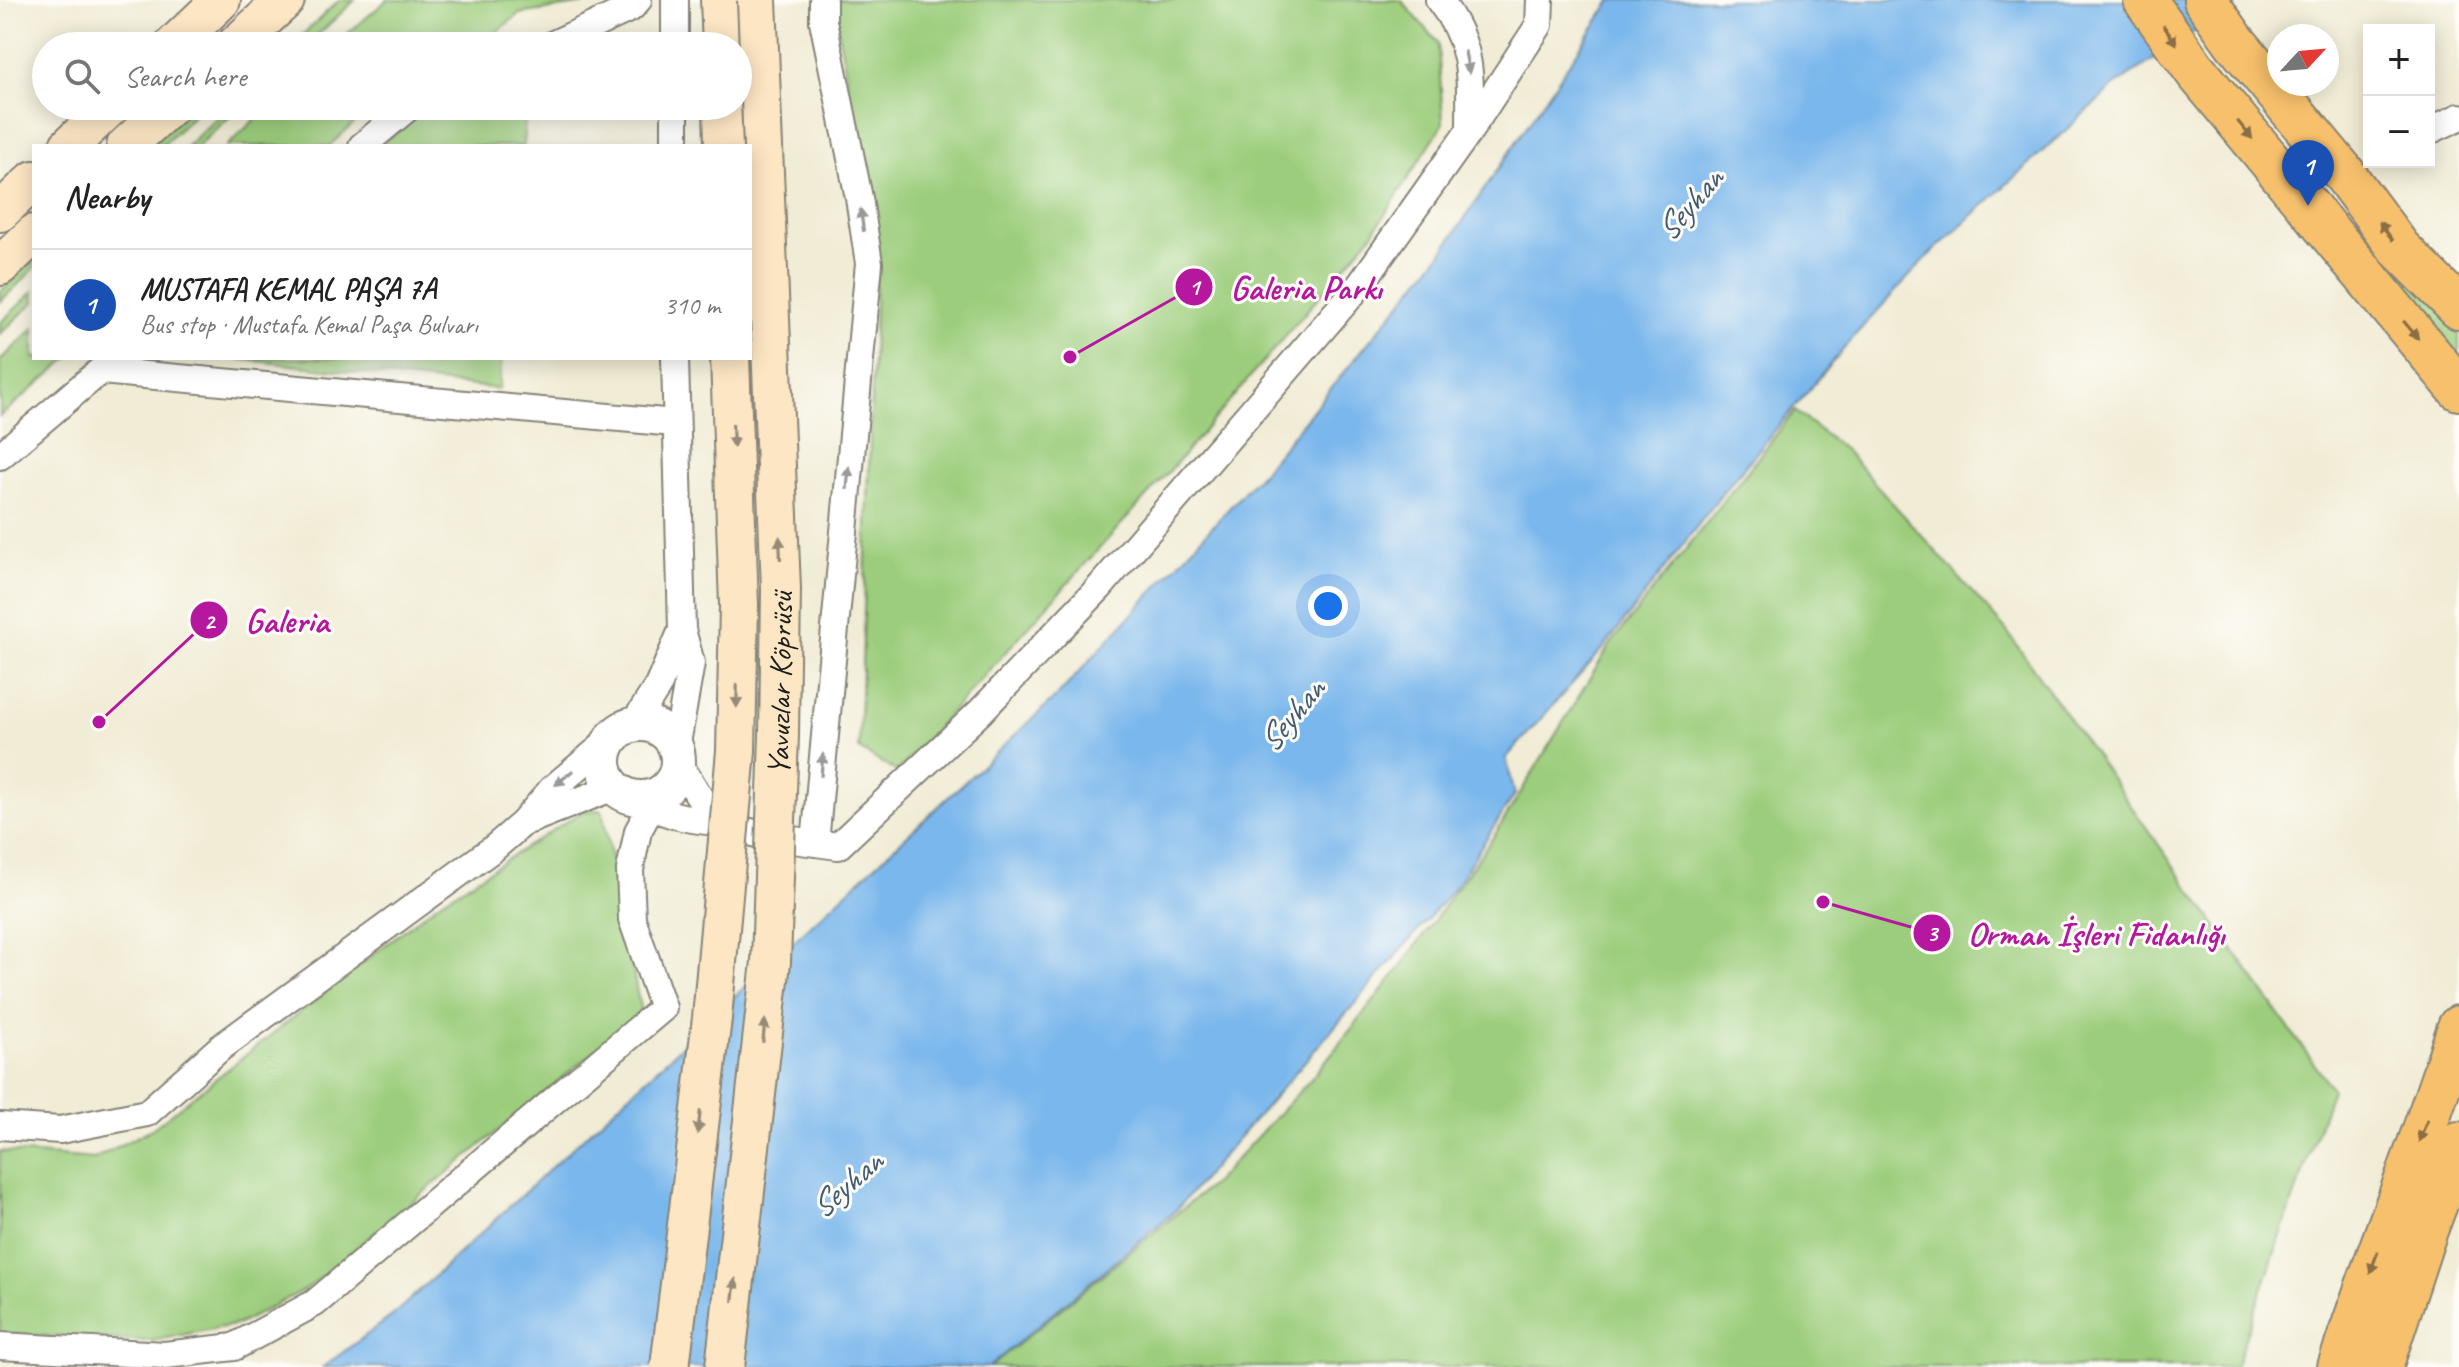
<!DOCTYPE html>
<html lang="en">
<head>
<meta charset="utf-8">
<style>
  :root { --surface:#fff; --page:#f6f6f6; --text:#222; --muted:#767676; --line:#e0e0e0; --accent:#b45309 }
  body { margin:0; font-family:Caveat,sans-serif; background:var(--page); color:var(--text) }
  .controls { position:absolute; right:24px; top:24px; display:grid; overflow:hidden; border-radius:0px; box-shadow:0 4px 20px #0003 }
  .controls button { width:72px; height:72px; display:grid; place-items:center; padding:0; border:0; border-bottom:2px solid var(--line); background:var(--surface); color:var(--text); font:40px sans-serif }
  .compass { position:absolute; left:2267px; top:24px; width:72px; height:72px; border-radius:50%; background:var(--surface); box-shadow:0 4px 20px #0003; rotate:64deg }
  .you { position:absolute; left:1328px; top:606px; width:28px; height:28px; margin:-20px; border:6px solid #fff; border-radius:50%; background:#1a73e8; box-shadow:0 0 0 12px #1a73e833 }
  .badge { display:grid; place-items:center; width:52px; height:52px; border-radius:50%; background:var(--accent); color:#fff; font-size:26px; font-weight:700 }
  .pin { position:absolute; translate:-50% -66px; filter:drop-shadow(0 2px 4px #0008) }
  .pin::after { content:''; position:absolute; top:42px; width:28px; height:24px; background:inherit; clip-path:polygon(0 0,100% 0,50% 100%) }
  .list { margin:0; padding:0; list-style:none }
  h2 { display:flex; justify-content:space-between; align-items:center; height:104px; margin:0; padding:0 32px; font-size:34px }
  h2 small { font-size:26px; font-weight:400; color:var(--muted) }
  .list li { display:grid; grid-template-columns:52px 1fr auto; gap:24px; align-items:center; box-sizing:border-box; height:112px; padding:0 32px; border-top:2px solid var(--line) }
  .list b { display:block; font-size:30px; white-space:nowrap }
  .list p { margin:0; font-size:26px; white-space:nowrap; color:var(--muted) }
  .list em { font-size:26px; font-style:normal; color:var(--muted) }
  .icon { flex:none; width:44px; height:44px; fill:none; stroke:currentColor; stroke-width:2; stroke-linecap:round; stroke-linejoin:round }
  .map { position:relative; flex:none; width:2459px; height:1367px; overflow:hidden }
  .search { position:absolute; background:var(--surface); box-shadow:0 4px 20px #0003; left:32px; top:32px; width:720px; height:88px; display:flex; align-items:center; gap:20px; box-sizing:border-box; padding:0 28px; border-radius:44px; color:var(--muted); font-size:30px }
  .panel { position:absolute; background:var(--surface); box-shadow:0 4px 20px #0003; left:32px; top:144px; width:720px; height:216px; border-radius:0px }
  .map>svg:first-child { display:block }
  .green { fill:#9ccd7c; stroke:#5c744c; stroke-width:2 }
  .water { fill:#7ab7ec; stroke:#4b6a84; stroke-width:2 }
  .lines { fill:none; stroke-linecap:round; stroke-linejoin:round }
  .minor-casing { stroke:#868478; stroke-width:30 }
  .tertiary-casing { stroke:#868478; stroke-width:38 }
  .secondary-casing { stroke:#868478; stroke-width:42 }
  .primary-casing { stroke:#868478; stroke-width:46 }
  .minor { stroke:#fff; stroke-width:26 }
  .tertiary { stroke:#fff; stroke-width:34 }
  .secondary { stroke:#fce6c4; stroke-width:38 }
  .primary { stroke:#f7c06c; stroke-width:42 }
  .secondary-bridge-casing { stroke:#868478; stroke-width:42; stroke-linecap:butt }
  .secondary-bridge { stroke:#fce6c4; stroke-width:38 }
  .oneway { fill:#8a6e44 }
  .oneway2 { fill:#999 }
  .oneway3 { fill:#978b78 }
  .labels { text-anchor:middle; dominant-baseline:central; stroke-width:6; stroke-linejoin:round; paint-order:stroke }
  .street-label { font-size:32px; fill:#1c1c1c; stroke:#fdfcf7 }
  .water-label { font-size:34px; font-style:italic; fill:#425a6f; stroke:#fdfcf7 }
  .leader { fill:none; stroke:#b5179e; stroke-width:3 }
  .callout-dot { fill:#b5179e; stroke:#fdfcf7; stroke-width:3 }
  .mark-label { font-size:24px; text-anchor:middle; font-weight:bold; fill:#fff }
  .callout-label { font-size:34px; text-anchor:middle; font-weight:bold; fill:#b5179e; stroke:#fdfcf7; stroke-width:6; stroke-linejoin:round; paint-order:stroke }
</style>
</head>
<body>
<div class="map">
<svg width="2459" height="1367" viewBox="0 0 2459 1367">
  <rect width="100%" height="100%" fill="#fdfcf7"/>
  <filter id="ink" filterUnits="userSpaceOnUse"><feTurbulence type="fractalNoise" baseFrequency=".0125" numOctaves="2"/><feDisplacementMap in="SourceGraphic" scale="16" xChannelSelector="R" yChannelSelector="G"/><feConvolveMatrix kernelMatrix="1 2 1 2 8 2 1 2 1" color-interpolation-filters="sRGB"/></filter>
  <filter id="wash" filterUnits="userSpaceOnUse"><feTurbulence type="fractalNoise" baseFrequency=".006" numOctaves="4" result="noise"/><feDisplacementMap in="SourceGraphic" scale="32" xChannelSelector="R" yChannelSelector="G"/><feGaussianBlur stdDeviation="1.8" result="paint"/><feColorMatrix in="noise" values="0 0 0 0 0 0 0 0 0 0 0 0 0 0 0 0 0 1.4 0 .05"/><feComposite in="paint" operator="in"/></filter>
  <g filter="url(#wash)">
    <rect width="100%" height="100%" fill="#f1ecd5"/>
    <path class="green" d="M 339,0 L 355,0 L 306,46 L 291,46 Z
      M 387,0 L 587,0 L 584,4 L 519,14 L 479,46 L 445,40 L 439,46 L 333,46 Z
      M 835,0 L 1401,0 L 1438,43 L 1443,124 L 1371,236 L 1173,467 L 897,772 L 859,749 L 877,247 L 834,9 Z
      M 192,106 L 203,106 L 162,146 L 150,146 Z
      M 229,106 L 241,106 L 198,146 L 187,146 Z
      M 269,106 L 373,106 L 329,146 L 227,146 Z
      M 428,106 L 526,106 L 523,146 L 380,146 Z
      M 2359,226 L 2459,318 L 2459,358 Z
      M 34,260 L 34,269 L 0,302 L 0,292 Z
      M 34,291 L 34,302 L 0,334 L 0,323 Z
      M 34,328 L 34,358 L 69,358 L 0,416 L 0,361 Z
      M 229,358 L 502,358 L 499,389 Z
      M 1795,411 L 1846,451 L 2006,630 L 2332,1089 L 2235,1367 L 990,1367 L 1215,1182 L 1311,1079 L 1398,971 L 1496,833 L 1610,645 Z
      M 602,810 L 641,1013 L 308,1288 L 239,1324 L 151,1341 L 0,1334 L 0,1151 L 94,1159 L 152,1129 L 437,904 L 583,811 Z"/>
    <path class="water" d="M 1612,0 L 2241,0 L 2113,87 L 1928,256 L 1856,334 L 1725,490 L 1602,650 L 1506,758 L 1515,794 L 1453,890 L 1177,1209 L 989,1367 L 323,1367 L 392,1316 L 1059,694 L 1265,469 L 1440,255 Z"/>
  </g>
  <g filter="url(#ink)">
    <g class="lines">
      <defs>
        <path id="minor" d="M 675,0 L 675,46
          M 1439,0 C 1474,45 1470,77 1470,130
          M 549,46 L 631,8 L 638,0
          M 675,106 L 675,146
          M 2429,131 L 2459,117
          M 362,146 L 410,106
          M 675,358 L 682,630 L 691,663 L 676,749
          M 101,371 L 675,423
          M 0,456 L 113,360
          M 633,725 L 658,686 L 682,630
          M 635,798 C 661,814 686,819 715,822 L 678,762
          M 530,820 L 614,787
          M 715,822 L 764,836 L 838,846 L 980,712 L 1100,587 L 1360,285 L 1470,130 L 1539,25 L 1540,0
          M 815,843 L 869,263 L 859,198 L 823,21 L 823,0
          M 0,1126 L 60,1130 L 147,1113 L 220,1048 L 494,848 L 523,823 L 552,789 L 611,739
          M 0,1346 L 165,1355 L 234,1347 L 315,1303 L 663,1008 L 632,919 L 630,870 L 638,831 L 659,793"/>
        <path id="tertiary" d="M604 761a37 37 0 1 1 74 0a37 37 0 1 1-74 0Z"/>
        <path id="secondary" d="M 720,0 L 722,46
          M 173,46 L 221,0
          M 235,46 L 285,0
          M 723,106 L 724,146
          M 69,146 L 111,106
          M 126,146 L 170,106
          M 0,212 L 34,180
          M 0,266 L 34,234"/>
        <path id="primary" d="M 2145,0 L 2195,70 L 2459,389
          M 2205,0 L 2235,42 L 2342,171 L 2399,248 L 2459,308
          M 2339,1367 C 2376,1253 2423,1142 2459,1027
          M 2381,1367 L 2426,1230 L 2459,1143"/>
      </defs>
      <use href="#minor" class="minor-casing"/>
      <use href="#tertiary" class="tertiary-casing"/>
      <use href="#secondary" class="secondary-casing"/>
      <use href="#primary" class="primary-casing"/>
      <use href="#minor" class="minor"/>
      <use href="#tertiary" class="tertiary"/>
      <use href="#secondary" class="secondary"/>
      <use href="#primary" class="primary"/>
      <defs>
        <g id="secondary-bridge">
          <path d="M 670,1367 L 712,1018 L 736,751 L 739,605 L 730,358"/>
          <path id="s1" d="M 725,1367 L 771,962 L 779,735 L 781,589 L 757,0"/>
        </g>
      </defs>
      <use href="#secondary-bridge" class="secondary-bridge-casing"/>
      <use href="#secondary-bridge" class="secondary-bridge"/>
    </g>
    <defs><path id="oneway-solid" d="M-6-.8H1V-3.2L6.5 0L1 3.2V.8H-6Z" transform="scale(2)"/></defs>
    <g class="oneway">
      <use href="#oneway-solid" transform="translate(2170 35) rotate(55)"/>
      <use href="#oneway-solid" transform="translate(2245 130) rotate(50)"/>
      <use href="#oneway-solid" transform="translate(2386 231) rotate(-126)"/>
      <use href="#oneway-solid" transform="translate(2411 330) rotate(50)"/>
      <use href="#oneway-solid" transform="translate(2423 1131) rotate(111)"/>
      <use href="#oneway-solid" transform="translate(2374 1262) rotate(110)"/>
    </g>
    <g class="oneway2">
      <use href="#oneway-solid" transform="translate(1467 62) rotate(79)"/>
      <use href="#oneway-solid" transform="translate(862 220) rotate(-98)"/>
      <use href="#oneway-solid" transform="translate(848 478) rotate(-85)"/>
      <use href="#oneway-solid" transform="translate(822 765) rotate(-85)"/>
      <use href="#oneway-solid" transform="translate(564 778) rotate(140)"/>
    </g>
    <g class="oneway3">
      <use href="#oneway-solid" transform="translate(733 436) rotate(88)"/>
      <use href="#oneway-solid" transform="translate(780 548) rotate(-92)"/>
      <use href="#oneway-solid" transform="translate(737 696) rotate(91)"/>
      <use href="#oneway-solid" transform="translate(764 1031) rotate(-84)"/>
      <use href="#oneway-solid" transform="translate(699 1122) rotate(97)"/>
      <use href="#oneway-solid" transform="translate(734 1290) rotate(-83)"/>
    </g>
  </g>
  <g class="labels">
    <g class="street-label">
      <text stroke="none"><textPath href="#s1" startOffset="686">Yavuzlar Köprüsü</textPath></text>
    </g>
    <g class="water-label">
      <text transform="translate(1689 204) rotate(-49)">Seyhan</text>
      <text transform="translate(1291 715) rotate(-50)">Seyhan</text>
      <text transform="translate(846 1184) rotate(-41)">Seyhan</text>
    </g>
  </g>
  <path class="leader" d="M1070 357L1194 287M99 722L209 620M1823 902L1932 933"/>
  <g class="callout-dot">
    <circle cx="1070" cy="357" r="8"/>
    <circle cx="99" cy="722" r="8"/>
    <circle cx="1823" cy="902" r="8"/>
    <circle cx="1194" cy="287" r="20"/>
    <circle cx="209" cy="620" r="20"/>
    <circle cx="1932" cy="933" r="20"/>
  </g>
  <g class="mark-label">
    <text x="1194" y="295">1</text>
    <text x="209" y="629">2</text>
    <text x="1932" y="941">3</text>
  </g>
  <g class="callout-label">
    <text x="1306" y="299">Galeria Parkı</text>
    <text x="287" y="632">Galeria</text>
    <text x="2096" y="945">Orman İşleri Fidanlığı</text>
  </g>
</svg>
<div class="controls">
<button>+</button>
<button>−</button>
</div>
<svg class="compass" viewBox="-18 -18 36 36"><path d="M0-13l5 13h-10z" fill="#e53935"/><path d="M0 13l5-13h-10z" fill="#767676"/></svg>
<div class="you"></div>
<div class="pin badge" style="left:2308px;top:206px;background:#1a4fb4">1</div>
<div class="search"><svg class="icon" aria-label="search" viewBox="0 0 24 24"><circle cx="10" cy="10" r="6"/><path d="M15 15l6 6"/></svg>Search here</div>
<section class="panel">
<h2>Nearby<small></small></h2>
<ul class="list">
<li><span class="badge" style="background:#1a4fb4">1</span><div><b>MUSTAFA KEMAL PAŞA 7A</b><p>Bus stop · Mustafa Kemal Paşa Bulvarı</p></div><em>310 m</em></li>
</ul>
</section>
</div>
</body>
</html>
